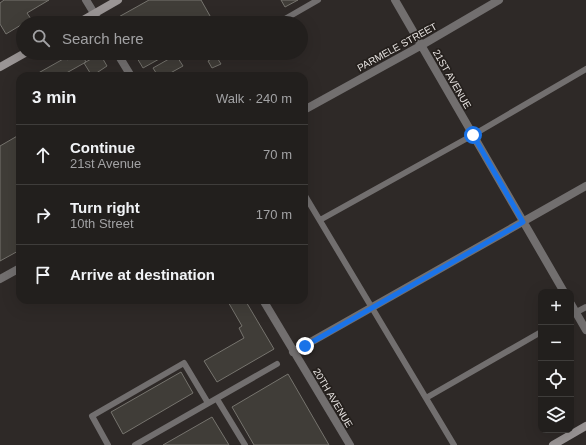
<!DOCTYPE html>
<html lang="en">
<head>
<meta charset="utf-8">
<style>
  :root { --surface:#221f1d; --page:#2e2c2a; --text:#f1f3f6; --muted:#a2a2a4; --line:#3f3d3b }
  body { margin:0; font-family:Arial,sans-serif; background:var(--page); color:var(--text) }
  .controls { position:absolute; right:12px; bottom:12px; display:grid; overflow:hidden; border-radius:8px; box-shadow:0 4px 16px #0002 }
  .controls button { width:36px; height:36px; display:grid; place-items:center; padding:0; border:0; border-bottom:1px solid var(--line); background:var(--surface); color:var(--text); font:20px sans-serif }
  .stop { position:absolute; width:12px; height:12px; margin:-9px; border:3px solid #1a73e8; border-radius:50%; background:#fff }
  .stop.end { background:#1a73e8; border-color:#fff; box-shadow:0 1px 4px #0008 }
  .list { margin:0; padding:0; list-style:none }
  h2 { display:flex; justify-content:space-between; align-items:center; height:52px; margin:0; padding:0 16px; font-size:17px }
  h2 small { font-size:13px; font-weight:400; color:var(--muted) }
  .list li { display:grid; grid-template-columns:26px 1fr auto; gap:12px; align-items:center; box-sizing:border-box; height:60px; padding:0 16px; border-top:1px solid var(--line) }
  .list b { display:block; font-size:15px; white-space:nowrap }
  .list p { margin:0; font-size:13px; white-space:nowrap; color:var(--muted) }
  .list em { font-size:13px; font-style:normal; color:var(--muted) }
  .icon { flex:none; width:22px; height:22px; fill:none; stroke:currentColor; stroke-width:2; stroke-linecap:round; stroke-linejoin:round }
  .map { position:relative; flex:none; width:586px; height:445px; overflow:hidden }
  .search { position:absolute; background:var(--surface); box-shadow:0 4px 16px #0002; left:16px; top:16px; width:292px; height:44px; display:flex; align-items:center; gap:10px; box-sizing:border-box; padding:0 14px; border-radius:22px; color:var(--muted); font-size:15px }
  .panel { position:absolute; background:var(--surface); box-shadow:0 4px 16px #0002; left:16px; top:72px; width:292px; height:232px; border-radius:12px }
  .map>svg:first-child { display:block }
  .building { fill:#403d38; stroke:#76746e }
  .lines { fill:none; stroke-linecap:round; stroke-linejoin:round }
  .lane { stroke:#726f6f; stroke-width:6 }
  .street { stroke:#726f6f; stroke-width:8 }
  .secondary { stroke:#9a9595; stroke-width:8 }
  .route { stroke:#1a73e8; stroke-width:5 }
  .labels { text-anchor:middle; dominant-baseline:central; stroke-width:3.5; stroke-linejoin:round; paint-order:stroke }
  .street-label { font-size:10px; fill:#e6e2e0; stroke:#25201d }
</style>
</head>
<body>
<div class="map">
<svg width="586" height="445" viewBox="0 0 586 445">
  <rect width="100%" height="100%" fill="#2e2927"/>
  <path class="building" d="M 4,0 L 49,0 L 27,13 L 31,19 L 6,34 L 0,24 L 0,3 Z
    M 149,0 L 201,0 L 214,23 L 117,23 L 115,19 Z
    M 281,0 L 298,0 L 285,7 Z
    M 79,53 L 81,53 L 86,62 L 61,76 L 33,76 L 65,58 L 67,60 Z
    M 134,53 L 170,53 L 143,68 Z
    M 100,54 L 107,66 L 92,76 L 84,63 Z
    M 176,55 L 183,66 L 165,76 L 158,76 L 153,68 Z
    M 216,56 L 221,64 L 212,68 L 208,61 Z
    M 19,135 L 20,250 L 0,261 L 0,146 Z
    M 227,300 L 245,300 L 274,349 L 217,382 L 204,361 L 244,338 L 239,328 L 242,326 Z
    M 181,372 L 193,393 L 123,434 L 111,412 Z
    M 288,374 L 329,445 L 254,445 L 232,407 Z
    M 212,417 L 229,445 L 163,445 Z"/>
  <g class="lines">
    <path class="lane" d="M 278,23 L 318,0
      M 304,194 L 454,445
      M 320,220 L 473,135 L 586,69
      M 571,315 L 586,307
      M 426,398 L 541,332
      M 217,399 L 245,445
      M 108,445 L 92,416 L 184,363 L 208,403
      M 135,445 L 277,364"/>
    <path class="street" d="M 86,0 L 100,23
      M 395,0 L 564,292
      M 117,53 L 131,76
      M 304,110 L 422,45 L 499,0
      M 0,279 L 20,268
      M 263,300 L 350,445
      M 571,304 L 586,330
      M 293,352 L 586,186"/>
    <path class="secondary" d="M 78,23 L 118,0
      M 0,67 L 25,53
      M 553,445 L 586,426"/>
  </g>
  <g class="lines">
    <path class="route" d="M 305,346 L 523,222 L 473,135"/>
  </g>
  <g class="labels">
    <g class="street-label">
      <text transform="translate(397 47) rotate(-29)">PARMELE STREET</text>
      <text transform="translate(452 79) rotate(60)">21ST AVENUE</text>
      <text transform="translate(333 398) rotate(59)">20TH AVENUE</text>
    </g>
  </g>
</svg>
<div class="controls">
<button>+</button>
<button>−</button>
<button><svg class="icon" aria-label="locate" viewBox="0 0 24 24"><circle cx="12" cy="12" r="6"/><path d="M12 2v4M12 18v4M2 12h4M18 12h4"/></svg></button>
<button><svg class="icon" aria-label="layers" viewBox="0 0 24 24"><path d="M12 4l9 5-9 5-9-5zM3 14l9 5 9-5"/></svg></button>
</div>
<div class="stop" style="left:473px;top:135px"></div>
<div class="stop end" style="left:305px;top:346px"></div>
<div class="search"><svg class="icon" aria-label="search" viewBox="0 0 24 24"><circle cx="10" cy="10" r="6"/><path d="M15 15l6 6"/></svg>Search here</div>
<section class="panel">
<h2>3 min<small>Walk · 240 m</small></h2>
<ul class="list">
<li><svg class="icon" aria-label="ahead" viewBox="0 0 24 24"><path d="M12 20V5M6 11l6-6 6 6"/></svg><div><b>Continue</b><p>21st Avenue</p></div><em>70 m</em></li>
<li><svg class="icon" aria-label="right" viewBox="0 0 24 24"><path d="M7 20v-9h11M14 6l5 5-5 5"/></svg><div><b>Turn right</b><p>10th Street</p></div><em>170 m</em></li>
<li><svg class="icon" aria-label="arrive" viewBox="0 0 24 24"><path d="M6 21V4h12l-3 4 3 4H6"/></svg><div><b>Arrive at destination</b></div></li>
</ul>
</section>
</div>
</body>
</html>
